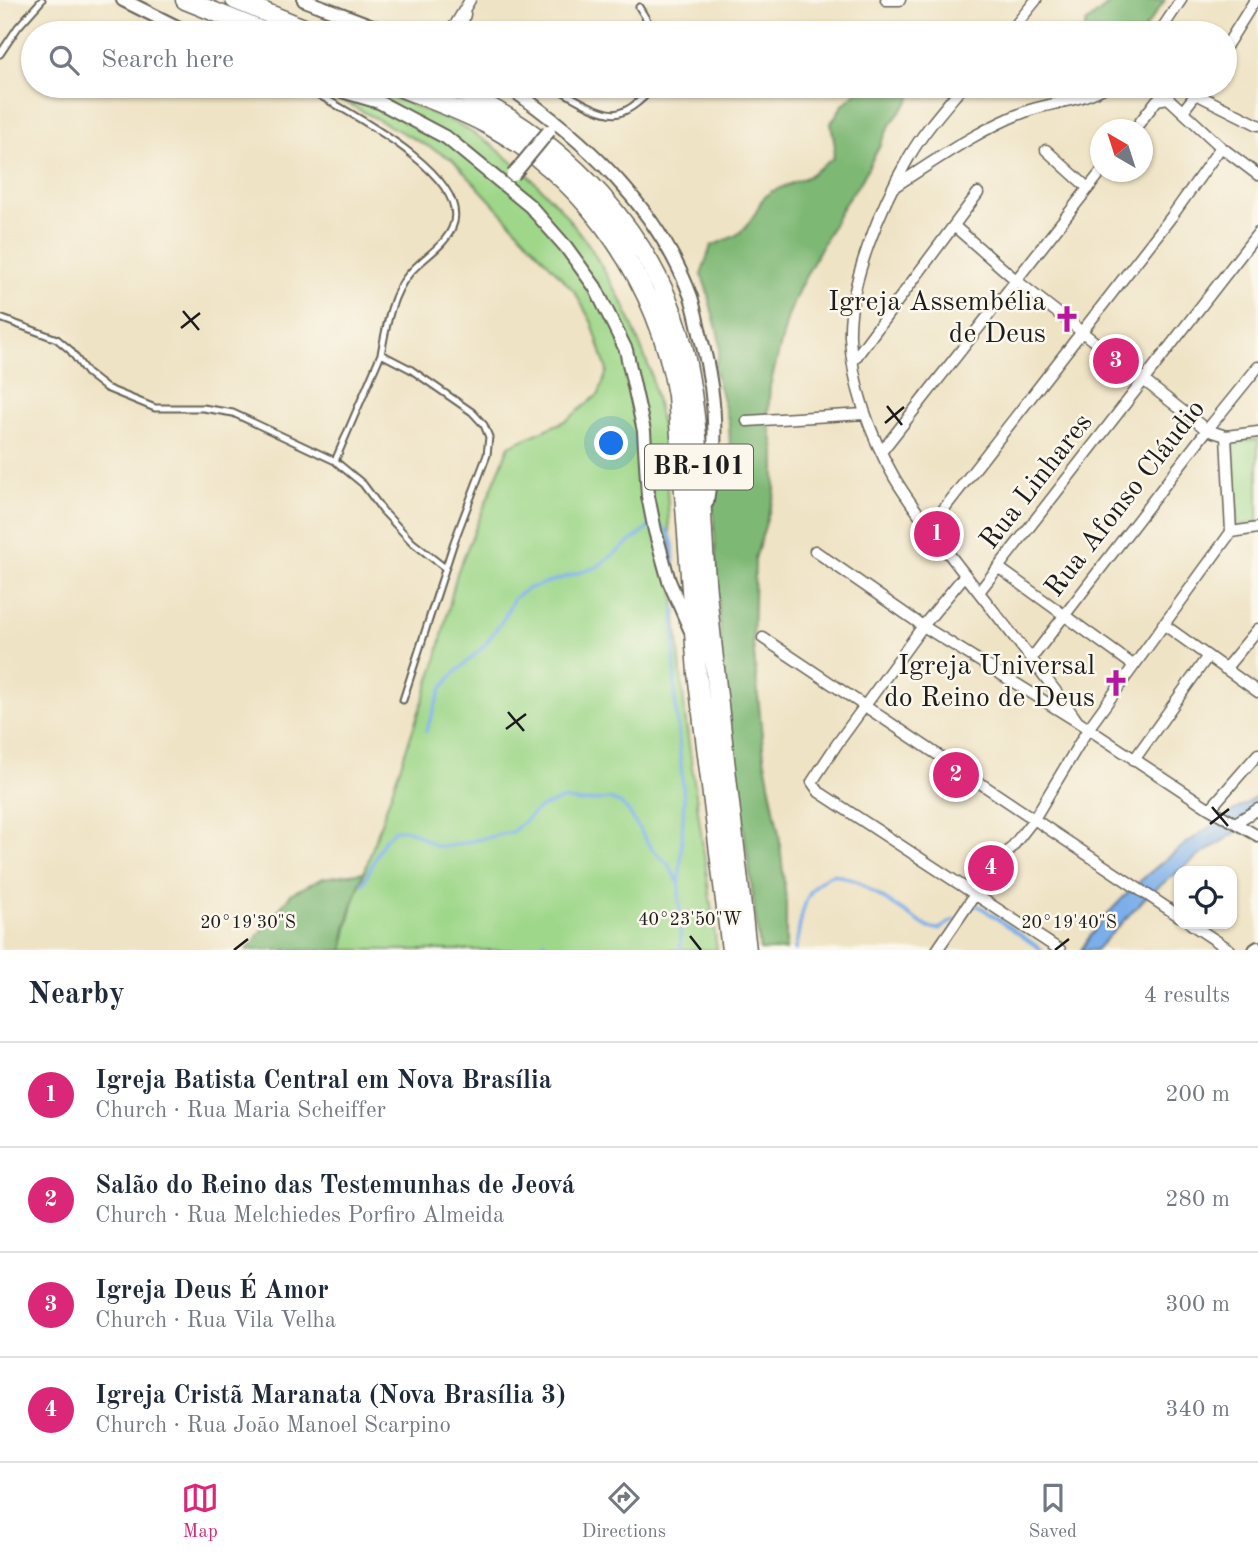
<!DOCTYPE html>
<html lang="en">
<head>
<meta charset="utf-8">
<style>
  :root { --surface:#fff; --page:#f6f6f7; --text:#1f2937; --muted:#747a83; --line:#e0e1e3; --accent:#db2777 }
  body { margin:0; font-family:"Old Standard TT",serif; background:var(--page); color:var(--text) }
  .controls { position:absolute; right:21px; bottom:21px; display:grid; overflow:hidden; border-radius:14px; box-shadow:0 2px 5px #0004 }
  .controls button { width:63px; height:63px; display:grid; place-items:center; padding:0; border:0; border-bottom:2px solid var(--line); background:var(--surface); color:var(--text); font:35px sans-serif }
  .compass { position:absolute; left:1090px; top:119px; width:63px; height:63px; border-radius:50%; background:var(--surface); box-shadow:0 2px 5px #0004; rotate:321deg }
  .you { position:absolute; left:612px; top:444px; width:24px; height:24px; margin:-18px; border:5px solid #fff; border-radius:50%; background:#1a73e8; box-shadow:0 0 0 10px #1a73e833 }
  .badge { display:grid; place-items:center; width:46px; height:46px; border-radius:50%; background:var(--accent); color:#fff; font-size:23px; font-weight:700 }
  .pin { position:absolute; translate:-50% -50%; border:4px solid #fff; box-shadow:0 2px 7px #0006 }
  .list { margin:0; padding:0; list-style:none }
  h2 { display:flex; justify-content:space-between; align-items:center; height:91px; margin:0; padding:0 28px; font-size:30px }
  h2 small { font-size:23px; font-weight:400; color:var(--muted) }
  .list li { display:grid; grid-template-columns:46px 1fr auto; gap:21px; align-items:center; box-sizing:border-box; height:105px; padding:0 28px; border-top:2px solid var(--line) }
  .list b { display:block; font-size:26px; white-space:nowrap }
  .list p { margin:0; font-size:23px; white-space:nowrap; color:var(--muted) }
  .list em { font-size:23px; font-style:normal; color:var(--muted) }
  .icon { flex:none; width:38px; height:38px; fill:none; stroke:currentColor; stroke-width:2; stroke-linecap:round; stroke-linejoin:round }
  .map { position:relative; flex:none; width:1258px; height:950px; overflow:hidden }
  .search { position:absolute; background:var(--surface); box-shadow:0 2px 5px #0004; left:21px; right:21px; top:21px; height:77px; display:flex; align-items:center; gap:18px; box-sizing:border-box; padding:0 24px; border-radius:38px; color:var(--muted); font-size:26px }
  .sheet { height:511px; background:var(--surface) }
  nav { display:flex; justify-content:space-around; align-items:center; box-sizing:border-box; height:98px; border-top:2px solid var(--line); background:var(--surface); font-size:19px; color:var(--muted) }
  nav a { display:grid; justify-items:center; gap:4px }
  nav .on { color:var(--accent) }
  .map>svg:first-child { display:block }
  .green { fill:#9ed789; stroke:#5d7a52; stroke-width:2 }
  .forest { fill:#7eb875; stroke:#4d6a48; stroke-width:2 }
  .water { fill:#7bafe9; stroke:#4c6682; stroke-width:2 }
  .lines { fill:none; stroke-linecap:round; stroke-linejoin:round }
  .stream { stroke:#7bafe9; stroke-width:3.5 }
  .service-casing { stroke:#666257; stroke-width:9 }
  .minor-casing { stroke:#666257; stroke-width:13 }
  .tertiary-casing { stroke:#666257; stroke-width:16 }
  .motorway-casing { stroke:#666257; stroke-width:21 }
  .service { stroke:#fff; stroke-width:5 }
  .minor { stroke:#fff; stroke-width:10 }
  .tertiary { stroke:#fff; stroke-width:12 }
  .motorway { stroke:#fff; stroke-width:18 }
  .tertiary-bridge-casing { stroke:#666257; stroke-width:16; stroke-linecap:butt }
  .tertiary-bridge { stroke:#fff; stroke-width:12 }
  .ticks { fill:none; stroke:#1c1c1c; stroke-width:2.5 }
  .labels { text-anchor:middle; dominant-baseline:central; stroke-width:5; stroke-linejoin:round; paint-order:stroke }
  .shield { fill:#fbf7ec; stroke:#5f5e5a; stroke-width:2 }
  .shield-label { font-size:26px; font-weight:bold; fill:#1c1c1c }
  .poi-label { font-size:28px; fill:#1c1c1c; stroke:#fbf7ec; text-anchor:end }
  .street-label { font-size:28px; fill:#1c1c1c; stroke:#fbf7ec }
  .ticks-label { font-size:18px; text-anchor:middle; fill:#1c1c1c; stroke:#fbf7ec; stroke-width:5; stroke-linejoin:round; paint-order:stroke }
</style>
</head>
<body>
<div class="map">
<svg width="1258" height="950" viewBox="0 0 1258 950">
  <rect width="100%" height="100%" fill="#fbf7ec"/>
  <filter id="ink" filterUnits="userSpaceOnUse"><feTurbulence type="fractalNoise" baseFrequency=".0143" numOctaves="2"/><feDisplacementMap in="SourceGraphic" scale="14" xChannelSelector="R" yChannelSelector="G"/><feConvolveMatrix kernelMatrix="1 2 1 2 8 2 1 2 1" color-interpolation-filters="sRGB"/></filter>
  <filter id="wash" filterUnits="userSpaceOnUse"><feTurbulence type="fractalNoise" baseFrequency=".00686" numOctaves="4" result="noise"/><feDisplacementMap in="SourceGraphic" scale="28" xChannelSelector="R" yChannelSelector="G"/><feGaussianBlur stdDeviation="1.57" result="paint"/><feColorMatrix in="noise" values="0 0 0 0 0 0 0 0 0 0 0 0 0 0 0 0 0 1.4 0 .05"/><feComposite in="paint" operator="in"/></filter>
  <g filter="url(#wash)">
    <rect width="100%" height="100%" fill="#efe3c5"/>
    <path class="green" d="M 315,86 L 366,86 L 460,125 L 492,145 L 528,175 L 560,208 L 589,245 L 624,305 L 650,370 L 664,437 L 672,575 L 685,715 L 717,950 L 344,950 L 344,942 L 353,905 L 435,665 L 457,573 L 509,446 L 567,420 L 599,394 L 607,371 L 592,323 L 575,292 L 452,159 Z
      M 1258,439 L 1258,522 L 1238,525 L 1233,442 Z"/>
    <path class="forest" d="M 1114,0 L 1165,0 L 1142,33 L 1084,33 L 1086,23 Z
      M 863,86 L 916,86 L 909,101 L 890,125 L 863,178 L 843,206 L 799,289 L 788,316 L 770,386 L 768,415 L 775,451 L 775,493 L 755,559 L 753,643 L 764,757 L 779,834 L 786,901 L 786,950 L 760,950 L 722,665 L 713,505 L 717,482 L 726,461 L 730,445 L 729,423 L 714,367 C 726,345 716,329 711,307 C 708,295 707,286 701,275 L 711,246 L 735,236 L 745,228 L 756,212 L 761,201 L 770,192 L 807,177 L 833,158 L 835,147 L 831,123 L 842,106 Z
      M 364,872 C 356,896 343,925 344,950 L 247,950 L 292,893 L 323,878 Z"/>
    <path class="water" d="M 1258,796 L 1258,810 L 1243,820 L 1235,833 L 1196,858 L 1148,895 L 1096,950 L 1081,950 C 1118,889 1197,832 1258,796 Z"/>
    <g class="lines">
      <path class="stream" d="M 659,525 C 678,533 673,560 673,577
        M 674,606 L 675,698 L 684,800 L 679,892 L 681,950
        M 426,731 L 441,690 L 451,677 L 484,646 L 504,618 L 514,598 L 527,589 L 597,567 L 651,526
        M 363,884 L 384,840 L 395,830 L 409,830 L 436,846 L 450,846 L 512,832 L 539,808 L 563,799 L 582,802 L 609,799 L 620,803 L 628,811 L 651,848 L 668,864 L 679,883
        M 971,907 L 976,905 L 982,908 L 1042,950
        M 544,942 L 550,950
        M 795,950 C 802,921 800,887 833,874 L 856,881 L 929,928 L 939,929 L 954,920"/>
    </g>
  </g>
  <g filter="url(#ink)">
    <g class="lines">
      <defs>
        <path id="service" d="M 639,7 L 655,33
          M 0,54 L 18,27 L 42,0
          M 303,86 C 338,107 476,175 452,228 C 444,247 422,258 409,274 C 391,295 386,328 381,354 L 410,369 L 472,412 L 484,425 L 489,437 L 487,455 L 454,542 L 403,700
          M 553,86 C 568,94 603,118 619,113 C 633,109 645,96 655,86
          M 0,318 L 57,339 L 70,350 L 87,373 L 106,388 L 155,408 L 203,408 L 233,413 L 335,461 L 363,484 L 383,511 L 412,542 L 445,568
          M 335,461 L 381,354"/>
        <path id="minor" d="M 886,0 L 900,0
          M 447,33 L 455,25 L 470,0
          M 460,33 L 465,14
          M 1009,33 L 1036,0
          M 1159,33 L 1181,0
          M 1225,48 L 1255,0
          M 963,86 C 944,109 923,132 909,157 C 882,204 848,283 850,337 C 852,385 870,435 894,477 C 909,503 928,526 946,550 C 990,608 1037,663 1078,722
          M 1183,111 L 1196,94 L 1258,125
          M 1134,130 L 1157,100 L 1168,98 L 1221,147 L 1258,175
          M 1046,150 L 1088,188
          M 894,187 C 936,160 982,127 1030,110 C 1056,102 1084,100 1107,86
          M 954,226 L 1017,281 L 1207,430 L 1226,436 L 1258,432
          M 853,361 L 978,193
          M 747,421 L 865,414
          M 1226,436 L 1231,532 L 1258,528
          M 882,451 L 1101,172
          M 929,528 L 1172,216 L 1221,147
          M 815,551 L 923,626 L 1078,722 L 1210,809 L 1258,836
          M 999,568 L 1133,665
          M 965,575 L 923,626 L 837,744 L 812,782 L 819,792 L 1060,950
          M 979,592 L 1258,233
          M 1163,624 L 1258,692
          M 763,638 L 1179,916
          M 1031,659 L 1207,430 L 1258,367
          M 1225,669 L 1258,629
          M 1134,760 L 1208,656
          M 1210,809 L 1258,754
          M 1235,823 L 1258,809
          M 1191,924 L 1230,950
          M 937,950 L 976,893 L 1034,819 L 1088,729 L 1231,532"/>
        <path id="tertiary" d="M 123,0 L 189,33
          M 304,0 L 391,33
          M 325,86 L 379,102 L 447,138 L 530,206 L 566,247 L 595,287 L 626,350 L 644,431 L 648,496 L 655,531 L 669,581 L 690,629
          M 507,86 C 584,139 658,207 691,297 C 695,310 698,324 701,338 C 711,375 716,412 714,449 C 713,467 709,485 707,502
          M 1255,950 L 1258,948"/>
        <path id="motorway" d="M 185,0 L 267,33
          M 235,0 L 316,33
          M 397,86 C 428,99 460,109 490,126 C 589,181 659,284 677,395 L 697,673 L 731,950
          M 448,86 C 562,136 660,234 686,359 C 702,435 700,514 707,592 C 719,711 733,831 747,950"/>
      </defs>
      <use href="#service" class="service-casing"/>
      <use href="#minor" class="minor-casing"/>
      <use href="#tertiary" class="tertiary-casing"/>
      <use href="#motorway" class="motorway-casing"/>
      <use href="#service" class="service"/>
      <use href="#minor" class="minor"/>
      <use href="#tertiary" class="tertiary"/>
      <use href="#motorway" class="motorway"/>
      <defs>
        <path id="tertiary-bridge" d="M 513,175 L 549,131"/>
      </defs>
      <use href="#tertiary-bridge" class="tertiary-bridge-casing"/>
      <use href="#tertiary-bridge" class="tertiary-bridge"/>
    </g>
  </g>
  <path class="ticks" d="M 183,311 L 199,330M 181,328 L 200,313M 887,406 L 902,425M 885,423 L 904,407M 508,712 L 524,731M 506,729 L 526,714M 1212,807 L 1228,826M 1210,824 L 1229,809M 690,936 L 701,950M 234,950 L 248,939M 1055,950 L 1069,939"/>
  <defs>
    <symbol id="church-bare" viewBox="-9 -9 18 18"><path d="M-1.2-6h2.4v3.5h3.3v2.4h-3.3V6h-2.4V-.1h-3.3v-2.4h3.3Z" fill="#b5179e" stroke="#fbf7ec" stroke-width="2.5" paint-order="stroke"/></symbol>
  </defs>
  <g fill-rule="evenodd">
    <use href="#church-bare" x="1048" y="300" width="38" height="38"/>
    <use href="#church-bare" x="1097" y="664" width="38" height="38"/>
  </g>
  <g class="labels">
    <rect class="shield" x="645" y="444.5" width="108" height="45" rx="5"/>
    <g class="shield-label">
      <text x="699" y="467">BR-101</text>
    </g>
    <g class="poi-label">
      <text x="1046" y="303">Igreja Assembélia<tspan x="1046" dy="32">de Deus</tspan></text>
      <text x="1095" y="667">Igreja Universal<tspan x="1095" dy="32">do Reino de Deus</tspan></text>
    </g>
    <g class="street-label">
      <text transform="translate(1037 482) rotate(-52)">Rua Linhares</text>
      <text transform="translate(1126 499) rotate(-52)">Rua Afonso Cláudio</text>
    </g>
  </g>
  <g class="ticks-label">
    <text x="690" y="925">40°23'50"W</text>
    <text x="248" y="928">20°19'30"S</text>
    <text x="1069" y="928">20°19'40"S</text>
  </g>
</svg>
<div class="controls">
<button><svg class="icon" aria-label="locate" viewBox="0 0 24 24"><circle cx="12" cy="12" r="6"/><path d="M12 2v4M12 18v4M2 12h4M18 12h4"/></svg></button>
</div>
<svg class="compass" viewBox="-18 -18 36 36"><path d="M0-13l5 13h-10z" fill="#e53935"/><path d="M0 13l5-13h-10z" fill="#747a83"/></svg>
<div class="you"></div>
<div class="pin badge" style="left:937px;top:534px">1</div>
<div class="pin badge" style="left:956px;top:775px">2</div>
<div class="pin badge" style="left:1116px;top:361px">3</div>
<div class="pin badge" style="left:991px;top:868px">4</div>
<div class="search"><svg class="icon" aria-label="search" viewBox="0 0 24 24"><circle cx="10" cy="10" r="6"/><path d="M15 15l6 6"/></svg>Search here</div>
</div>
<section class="sheet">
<h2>Nearby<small>4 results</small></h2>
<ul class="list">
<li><span class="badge">1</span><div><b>Igreja Batista Central em Nova Brasília</b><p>Church · Rua Maria Scheiffer</p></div><em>200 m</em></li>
<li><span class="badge">2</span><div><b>Salão do Reino das Testemunhas de Jeová</b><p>Church · Rua Melchiedes Porfiro Almeida</p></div><em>280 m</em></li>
<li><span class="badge">3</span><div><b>Igreja Deus É Amor</b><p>Church · Rua Vila Velha</p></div><em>300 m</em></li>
<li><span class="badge">4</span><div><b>Igreja Cristã Maranata (Nova Brasília 3)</b><p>Church · Rua João Manoel Scarpino</p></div><em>340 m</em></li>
</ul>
</section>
<nav>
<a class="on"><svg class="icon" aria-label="map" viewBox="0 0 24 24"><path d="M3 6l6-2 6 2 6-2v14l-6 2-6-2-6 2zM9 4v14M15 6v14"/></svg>Map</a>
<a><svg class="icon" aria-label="directions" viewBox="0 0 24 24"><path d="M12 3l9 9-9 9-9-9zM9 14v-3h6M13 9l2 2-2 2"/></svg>Directions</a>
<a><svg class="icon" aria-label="saved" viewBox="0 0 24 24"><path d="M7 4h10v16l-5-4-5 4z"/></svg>Saved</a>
</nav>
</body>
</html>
